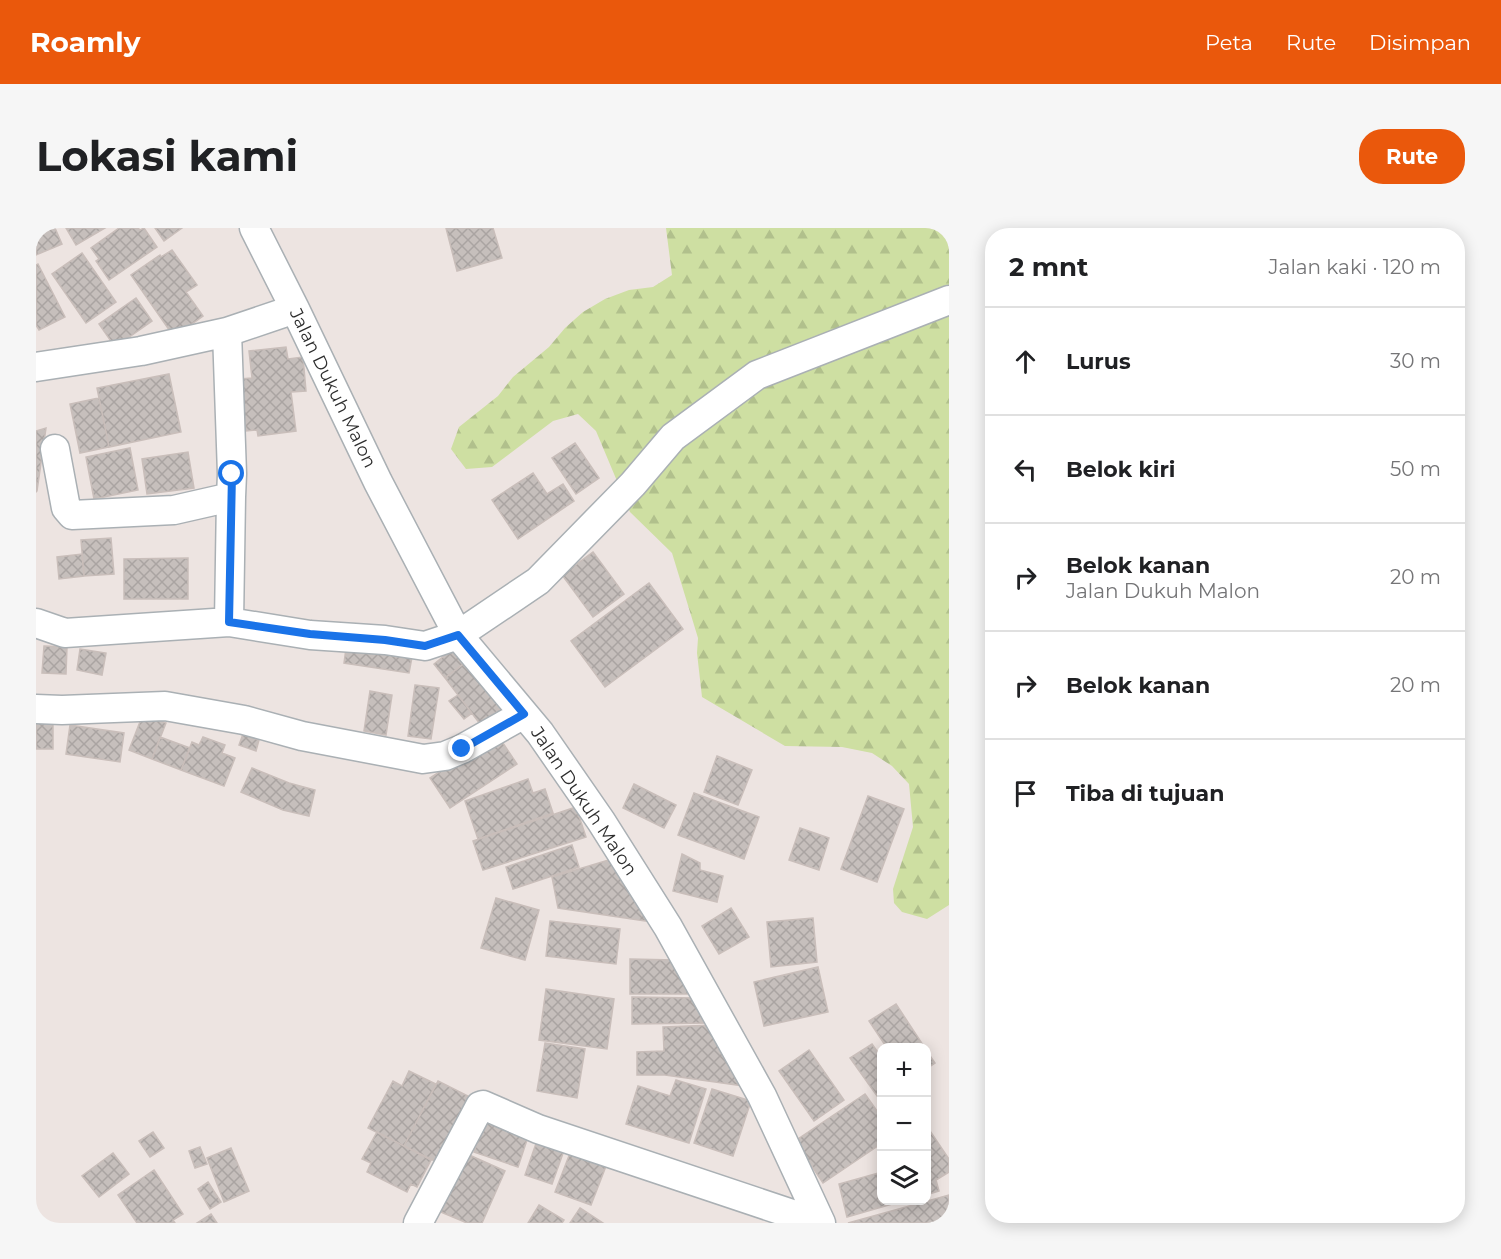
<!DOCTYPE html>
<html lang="id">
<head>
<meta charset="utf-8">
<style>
  :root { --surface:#fff; --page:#f6f6f6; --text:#202124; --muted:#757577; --line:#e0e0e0; --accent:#ea580c }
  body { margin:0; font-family:Montserrat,sans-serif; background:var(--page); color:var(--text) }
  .controls { position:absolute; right:18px; bottom:18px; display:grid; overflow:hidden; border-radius:12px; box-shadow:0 3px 15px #0003 }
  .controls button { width:54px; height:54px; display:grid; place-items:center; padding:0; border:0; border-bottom:2px solid var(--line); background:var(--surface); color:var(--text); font:30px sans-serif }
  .stop { position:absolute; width:18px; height:18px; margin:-14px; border:4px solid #1a73e8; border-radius:50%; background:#fff }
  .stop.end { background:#1a73e8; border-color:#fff; box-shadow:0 2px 6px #0008 }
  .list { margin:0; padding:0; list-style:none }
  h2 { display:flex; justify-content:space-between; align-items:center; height:78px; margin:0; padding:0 24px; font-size:26px }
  h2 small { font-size:20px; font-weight:400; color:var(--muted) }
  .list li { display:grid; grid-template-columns:39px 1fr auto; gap:18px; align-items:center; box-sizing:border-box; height:108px; padding:0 24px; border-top:2px solid var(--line) }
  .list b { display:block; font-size:22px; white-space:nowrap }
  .list p { margin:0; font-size:20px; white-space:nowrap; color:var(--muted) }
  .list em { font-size:20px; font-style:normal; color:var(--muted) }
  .icon { flex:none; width:33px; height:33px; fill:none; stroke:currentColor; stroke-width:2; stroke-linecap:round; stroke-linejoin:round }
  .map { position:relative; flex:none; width:913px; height:995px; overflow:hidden; border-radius:24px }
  header { display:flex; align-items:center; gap:36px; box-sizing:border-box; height:84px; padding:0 30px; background:var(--accent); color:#fff }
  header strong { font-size:28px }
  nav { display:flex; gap:33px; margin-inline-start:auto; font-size:21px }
  .intro { display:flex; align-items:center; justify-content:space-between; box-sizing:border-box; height:144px; padding:0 36px }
  h1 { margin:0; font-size:42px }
  .button { padding:15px 27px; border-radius:24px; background:var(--accent); color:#fff; font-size:21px; font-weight:700 }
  main { display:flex; gap:36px; padding:0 36px }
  aside { flex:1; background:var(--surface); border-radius:24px; box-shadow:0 3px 15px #0003 }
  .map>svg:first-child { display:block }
  .forest { fill:url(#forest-firs) }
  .building { fill:url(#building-cross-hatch); stroke:#c9beba; stroke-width:1.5 }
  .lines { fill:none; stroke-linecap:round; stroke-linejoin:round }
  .minor-casing { stroke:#aab0b4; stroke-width:31 }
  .minor { stroke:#fff; stroke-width:28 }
  .route { stroke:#1a73e8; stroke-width:8 }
  .labels { text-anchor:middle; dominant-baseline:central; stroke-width:5; stroke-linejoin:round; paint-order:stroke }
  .street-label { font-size:18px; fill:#2d2d2d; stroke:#fff }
</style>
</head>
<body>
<header>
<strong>Roamly</strong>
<nav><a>Peta</a><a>Rute</a><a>Disimpan</a></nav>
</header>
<div class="intro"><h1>Lokasi kami</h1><a class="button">Rute</a></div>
<main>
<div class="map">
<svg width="913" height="995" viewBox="0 0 913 995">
  <defs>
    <pattern id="forest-firs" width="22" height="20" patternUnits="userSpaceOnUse" patternTransform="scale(1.5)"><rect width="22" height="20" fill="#cedfa2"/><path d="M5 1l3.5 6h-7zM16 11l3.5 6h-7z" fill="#b1c08c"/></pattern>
    <pattern id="building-cross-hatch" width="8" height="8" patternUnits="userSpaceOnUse" patternTransform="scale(1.5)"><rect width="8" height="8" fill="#c6bfbc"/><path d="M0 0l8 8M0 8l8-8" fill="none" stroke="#aaa4a2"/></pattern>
  </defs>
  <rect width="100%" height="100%" fill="#ede4e1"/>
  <path class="forest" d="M 630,0 L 913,0 L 913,677 L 891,691 L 866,684 L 858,675 L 857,661 L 877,599 L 873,556 L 856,538 L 836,525 L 806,519 L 749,518 L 666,469 L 661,425 L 662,410 L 636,325 L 594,284 L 560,203 L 542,186 L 517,193 L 456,239 L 430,241 L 415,221 L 423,199 L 462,168 L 477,149 L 513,119 L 529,100 L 547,84 L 569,71 L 593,62 L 617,59 L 636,47 Z"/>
  <path class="building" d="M 0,0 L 19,0 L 26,16 L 0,27 Z
    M 30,0 L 69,0 L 40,17 Z
    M 83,0 L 102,0 L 104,2 L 108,0 L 121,19 L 73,52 L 60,33 L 63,31 L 55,20 Z
    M 119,0 L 146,0 L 128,13 Z
    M 410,0 L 457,0 L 466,30 L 421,43 Z
    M 136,22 L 161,57 L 150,64 L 167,88 L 138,109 L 95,47 L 124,27 L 125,29 Z
    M 46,25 L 80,74 L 50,95 L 16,46 Z
    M 2,36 L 29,89 L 3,102 L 0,97 L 0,37 Z
    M 100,70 L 116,93 L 79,119 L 63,96 Z
    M 250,119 L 252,131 L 267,129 L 270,163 L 255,164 L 260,203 L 222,208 L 221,202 L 210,203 L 204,151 L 216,150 L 213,123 Z
    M 133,146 L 145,204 L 73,219 L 61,160 Z
    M 63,170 L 73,219 L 44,225 L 34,176 Z
    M 10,200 L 1,263 L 0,264 L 0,203 Z
    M 539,215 L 563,250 L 540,266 L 516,230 Z
    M 94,220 L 102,262 L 58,271 L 50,229 Z
    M 152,224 L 158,260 L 111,266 L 106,231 Z
    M 497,245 L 511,266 L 527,256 L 538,273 L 482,311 L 456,272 Z
    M 75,310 L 78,346 L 48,348 L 45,312 Z
    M 557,324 L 588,366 L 557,389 L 526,347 Z
    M 46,326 L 48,348 L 23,351 L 21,329 Z
    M 152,330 L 152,371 L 88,371 L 88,331 Z
    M 613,355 L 647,401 L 569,459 L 535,413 Z
    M 311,413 L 377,424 L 373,445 L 308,435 Z
    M 8,418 L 31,419 L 30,446 L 6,445 Z
    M 419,419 L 430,434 L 409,450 L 398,436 Z
    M 44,421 L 70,425 L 66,447 L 41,442 Z
    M 430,434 L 466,480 L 444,496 L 409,450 Z
    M 379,457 L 403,460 L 395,511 L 372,508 Z
    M 334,463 L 356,467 L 350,507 L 328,503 Z
    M 422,467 L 436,485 L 428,491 L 413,473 Z
    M 107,486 L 130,495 L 116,531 L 93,522 Z
    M 0,492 L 17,492 L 17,521 L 0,521 Z
    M 34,497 L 88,505 L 84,534 L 30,526 Z
    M 207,506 L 223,512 L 220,523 L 203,517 Z
    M 461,506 L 481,536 L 414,580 L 394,550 Z
    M 124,509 L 154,520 L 145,542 L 116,531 Z
    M 167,509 L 189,517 L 186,525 L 199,530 L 188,558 L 145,542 L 156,514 L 163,517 Z
    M 681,528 L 716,542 L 702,577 L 668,564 Z
    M 216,540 L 253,555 L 279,562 L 273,588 L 247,582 L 205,564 Z
    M 492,551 L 497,565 L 509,561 L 517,585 L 442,611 L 429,573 Z
    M 598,556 L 640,577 L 628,600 L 587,580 Z
    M 658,565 L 723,589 L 708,631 L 642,607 Z
    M 832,568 L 868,581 L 841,654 L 805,641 Z
    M 540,579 L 550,609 L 447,642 L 437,613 Z
    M 764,600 L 793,610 L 783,642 L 753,632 Z
    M 536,617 L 543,639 L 477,661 L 470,639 Z
    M 646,626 L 664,635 L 664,642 L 687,648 L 681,674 L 637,663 Z
    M 583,629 L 623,695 L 522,680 L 516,649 Z
    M 460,670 L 503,682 L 489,732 L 445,720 Z
    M 695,680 L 713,709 L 683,726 L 666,698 Z
    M 777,690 L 781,734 L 735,739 L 731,694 Z
    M 514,693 L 584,701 L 580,736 L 510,728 Z
    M 594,731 L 639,732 L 658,766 L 594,766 Z
    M 782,739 L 792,784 L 728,798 L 718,754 Z
    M 510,761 L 578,771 L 571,821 L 503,812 Z
    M 596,769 L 659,770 L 674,795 L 596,796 Z
    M 860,776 L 889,820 L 851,820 L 833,793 Z
    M 679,797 L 715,859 L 629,847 L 601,847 L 601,824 L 628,823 L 627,799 Z
    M 509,815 L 549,821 L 541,870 L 501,863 Z
    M 836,816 L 846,830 L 846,875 L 814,830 Z
    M 773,822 L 808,872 L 778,893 L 743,843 Z
    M 890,822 L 899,835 L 890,841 Z
    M 373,843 L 400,856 L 368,918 L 332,900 L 357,853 L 366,858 Z
    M 640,852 L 670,861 L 653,915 L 590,896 L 602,858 L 634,868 Z
    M 402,853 L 434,869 L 401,934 L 368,918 Z
    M 676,861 L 715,873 L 697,928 L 658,915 Z
    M 829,866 L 846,890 L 846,915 L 787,955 L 759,913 Z
    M 450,891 L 493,906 L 482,939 L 438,924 Z
    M 890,897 L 913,931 L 913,944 L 900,952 L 903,963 L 890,967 Z
    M 117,904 L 128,920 L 114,929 L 103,913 Z
    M 341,904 L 395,932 L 381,959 L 375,956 L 371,964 L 331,944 L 335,935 L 326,931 Z
    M 503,907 L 530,917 L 516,956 L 489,947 Z
    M 164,919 L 171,936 L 159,940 L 153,923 Z
    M 195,920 L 213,963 L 188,974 L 171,930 Z
    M 536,920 L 572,933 L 555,977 L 519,964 Z
    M 77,925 L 93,946 L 63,969 L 46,948 Z
    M 431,926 L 469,943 L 446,995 L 431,995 L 405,984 Z
    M 118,942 L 147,986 L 137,992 L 139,995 L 101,995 L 82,967 Z
    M 846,944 L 846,972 L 870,972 L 811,989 L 803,956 Z
    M 172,954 L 185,974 L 174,981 L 162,961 Z
    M 913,967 L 913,995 L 812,995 Z
    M 503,977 L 528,992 L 526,995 L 492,995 Z
    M 544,980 L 567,995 L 534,995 Z
    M 175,986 L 181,995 L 161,995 Z"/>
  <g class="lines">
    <defs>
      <path id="minor" d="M 218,0 L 259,81 L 342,254 L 422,407 L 504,505 L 565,593 L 632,699 L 726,868 L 785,995
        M 0,139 L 105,123 L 191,104
        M 19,221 L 30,280 L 36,287 L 138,282 L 195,269 L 193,394
        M 195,269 L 196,246 L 191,104 L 259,81
        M 0,395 L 29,405 L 193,394 L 274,407 L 349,412 L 389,418 L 422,407 L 502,353 L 597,256 L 637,209 L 721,147 L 913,72
        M 0,481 L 26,482 L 129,478 L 208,492 L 266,508 L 387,531 L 409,528 L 426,521 L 488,486
        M 382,995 L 444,878 L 447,877 L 502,901 L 783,995"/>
    </defs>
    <use href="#minor" class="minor-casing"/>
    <use href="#minor" class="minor"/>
  </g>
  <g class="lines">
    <path class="route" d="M 196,246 L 193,394 L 274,406 L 349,412 L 389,418 L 422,407 L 488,486 L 426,521"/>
  </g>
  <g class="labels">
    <g class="street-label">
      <text transform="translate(297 160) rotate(64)">Jalan Dukuh Malon</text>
      <text transform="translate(548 573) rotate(56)">Jalan Dukuh Malon</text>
    </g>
  </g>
</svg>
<div class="controls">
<button>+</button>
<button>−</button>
<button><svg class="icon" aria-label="layers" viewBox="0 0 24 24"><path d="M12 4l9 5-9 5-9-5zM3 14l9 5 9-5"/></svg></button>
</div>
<div class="stop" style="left:196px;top:246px"></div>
<div class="stop end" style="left:426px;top:521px"></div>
</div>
<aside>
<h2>2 mnt<small>Jalan kaki · 120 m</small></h2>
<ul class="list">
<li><svg class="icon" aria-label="ahead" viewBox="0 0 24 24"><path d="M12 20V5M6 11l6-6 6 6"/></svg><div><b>Lurus</b></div><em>30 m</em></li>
<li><svg class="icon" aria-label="left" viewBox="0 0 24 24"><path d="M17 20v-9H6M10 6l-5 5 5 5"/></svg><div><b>Belok kiri</b></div><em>50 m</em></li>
<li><svg class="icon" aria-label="right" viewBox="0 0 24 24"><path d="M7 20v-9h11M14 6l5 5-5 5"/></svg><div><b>Belok kanan</b><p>Jalan Dukuh Malon</p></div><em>20 m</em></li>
<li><svg class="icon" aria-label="right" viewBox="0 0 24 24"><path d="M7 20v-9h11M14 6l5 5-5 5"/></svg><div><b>Belok kanan</b></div><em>20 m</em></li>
<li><svg class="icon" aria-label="arrive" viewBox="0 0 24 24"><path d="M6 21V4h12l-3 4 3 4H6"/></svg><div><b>Tiba di tujuan</b></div></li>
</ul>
</aside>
</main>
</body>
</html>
